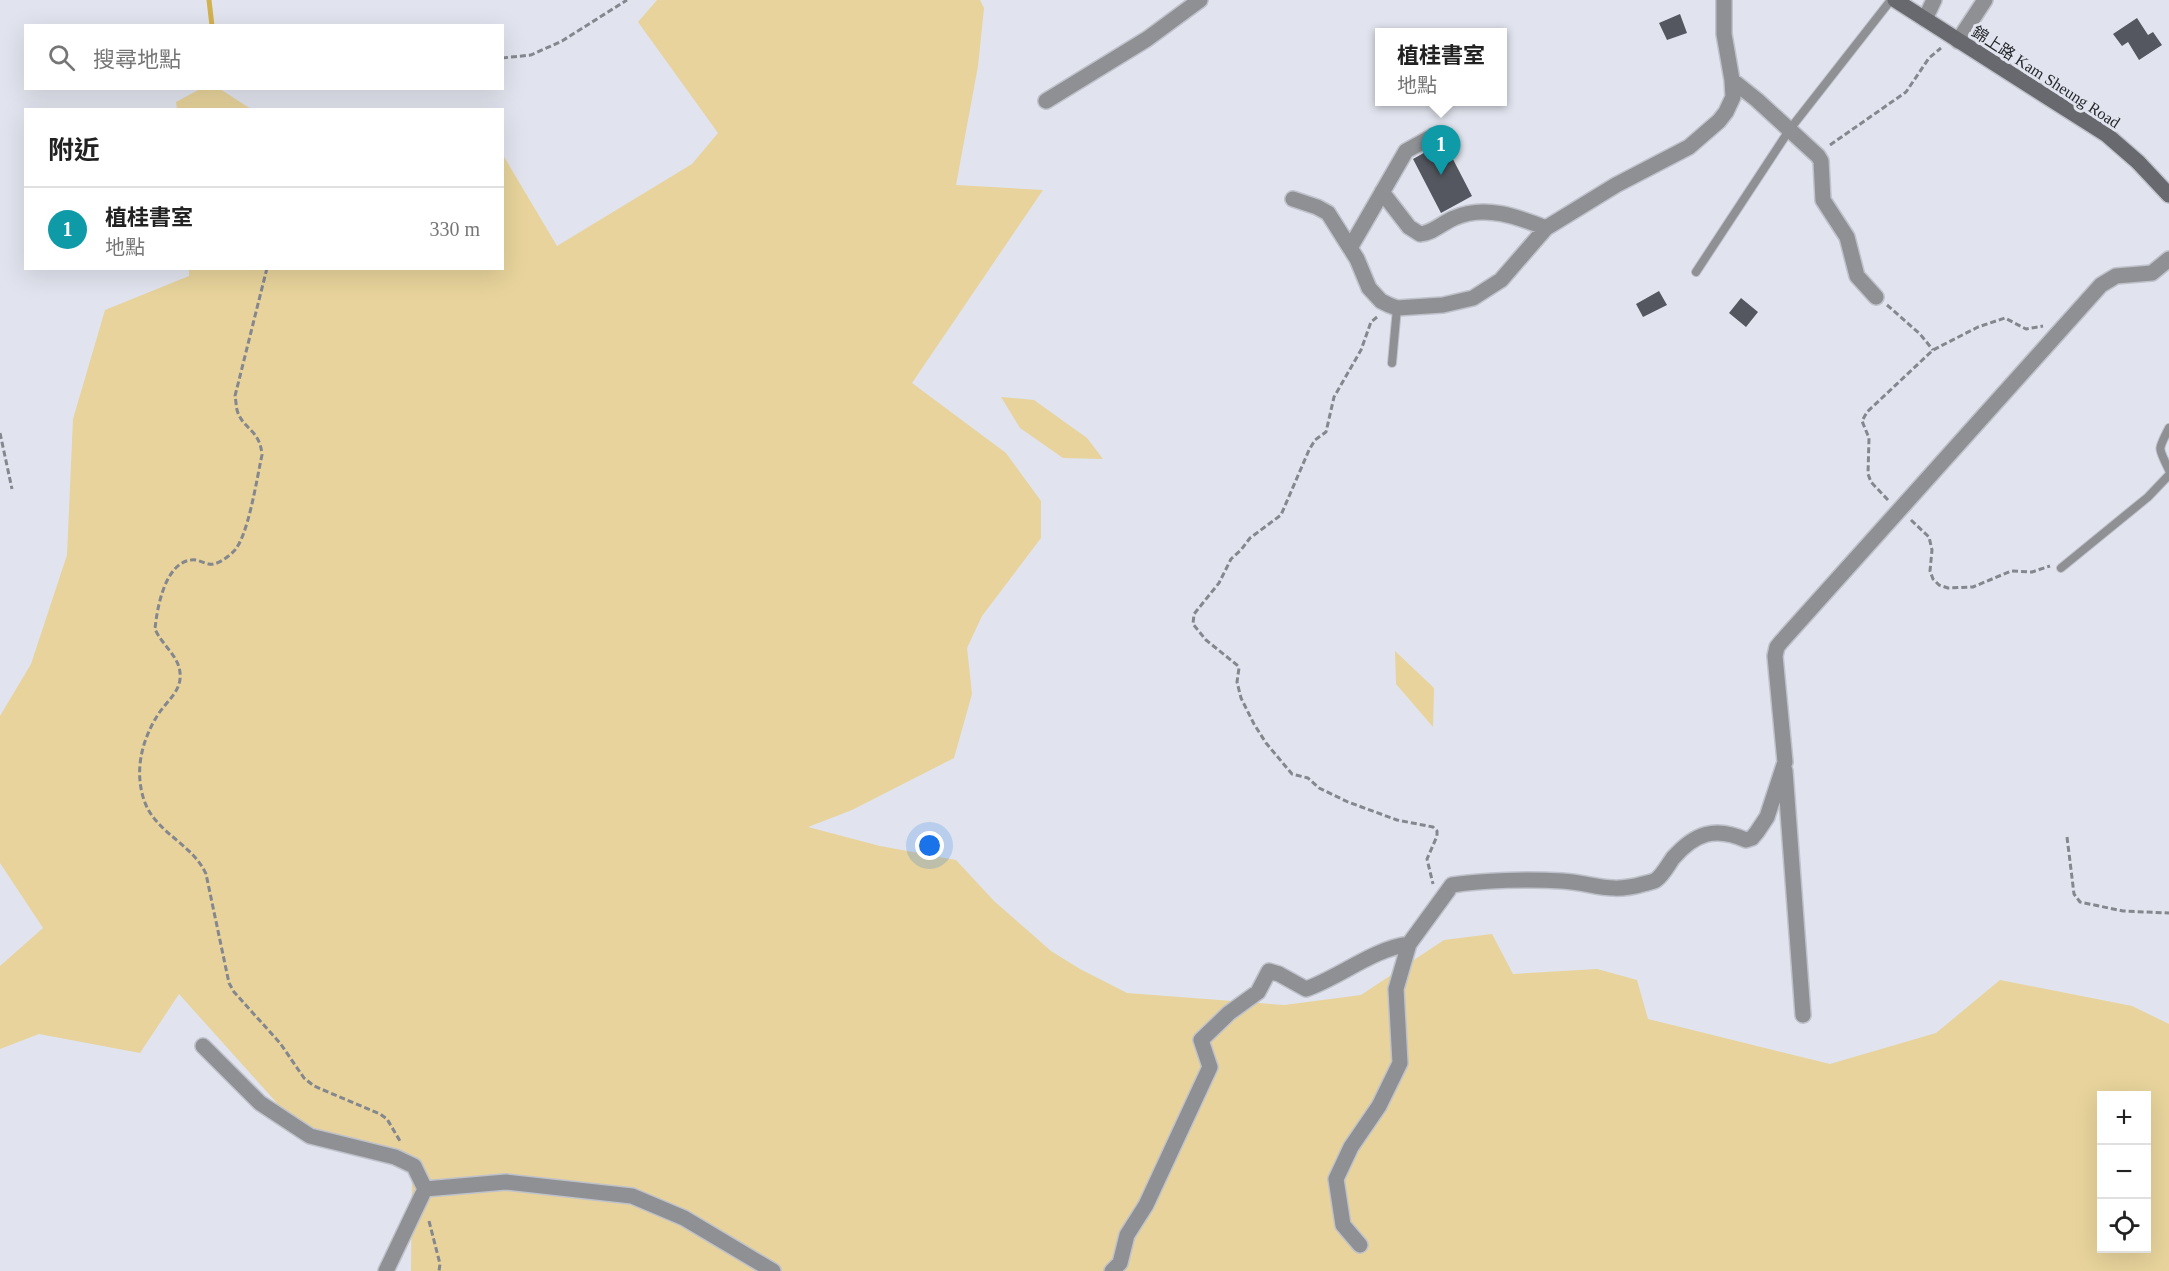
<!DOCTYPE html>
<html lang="zh-TW">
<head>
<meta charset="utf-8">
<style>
  :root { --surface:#fff; --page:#f6f6f6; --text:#222; --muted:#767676; --line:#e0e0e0; --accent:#b45309 }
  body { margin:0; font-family:"Times New Roman","Noto Sans TC",serif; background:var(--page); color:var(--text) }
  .controls { position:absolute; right:18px; bottom:18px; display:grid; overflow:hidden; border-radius:0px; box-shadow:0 6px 24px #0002 }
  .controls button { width:54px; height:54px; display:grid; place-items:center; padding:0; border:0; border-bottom:2px solid var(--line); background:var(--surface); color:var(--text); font:30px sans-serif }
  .you { position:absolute; left:930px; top:846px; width:21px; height:21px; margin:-15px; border:4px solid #fff; border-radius:50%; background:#1a73e8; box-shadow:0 0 0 9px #1a73e833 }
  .badge { display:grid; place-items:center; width:39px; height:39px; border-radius:50%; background:var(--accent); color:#fff; font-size:20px; font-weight:700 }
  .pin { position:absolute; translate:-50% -50px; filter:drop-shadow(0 2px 3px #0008) }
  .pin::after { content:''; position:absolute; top:32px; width:21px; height:18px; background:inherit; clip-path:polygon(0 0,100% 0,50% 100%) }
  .popup { position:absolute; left:1375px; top:28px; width:132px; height:78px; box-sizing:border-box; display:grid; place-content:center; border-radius:0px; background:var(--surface); filter:drop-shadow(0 2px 4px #0005); font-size:20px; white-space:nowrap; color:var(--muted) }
  .popup b { font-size:22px; color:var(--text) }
  .popup::after { content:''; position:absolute; left:50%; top:100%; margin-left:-12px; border:12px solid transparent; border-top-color:var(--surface) }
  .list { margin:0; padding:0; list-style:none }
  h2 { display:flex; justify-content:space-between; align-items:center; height:78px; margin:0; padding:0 24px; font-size:26px }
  h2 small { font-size:20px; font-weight:400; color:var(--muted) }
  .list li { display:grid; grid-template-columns:39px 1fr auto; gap:18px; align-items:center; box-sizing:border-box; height:84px; padding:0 24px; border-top:2px solid var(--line) }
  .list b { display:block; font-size:22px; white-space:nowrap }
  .list p { margin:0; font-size:20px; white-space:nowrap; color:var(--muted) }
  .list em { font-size:20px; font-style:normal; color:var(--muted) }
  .icon { flex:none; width:33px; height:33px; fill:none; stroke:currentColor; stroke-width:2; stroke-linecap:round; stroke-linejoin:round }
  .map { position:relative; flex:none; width:2169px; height:1271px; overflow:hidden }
  .search { position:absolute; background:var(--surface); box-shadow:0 6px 24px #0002; left:24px; top:24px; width:480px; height:66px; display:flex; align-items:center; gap:15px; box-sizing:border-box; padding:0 21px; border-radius:0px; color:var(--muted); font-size:22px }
  .panel { position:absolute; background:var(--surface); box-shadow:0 6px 24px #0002; left:24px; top:108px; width:480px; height:162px; border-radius:0px }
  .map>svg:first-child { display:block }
  .green { fill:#e7d39b; fill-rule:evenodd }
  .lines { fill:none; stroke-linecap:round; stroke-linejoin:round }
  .stream { stroke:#d2b14f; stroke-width:5 }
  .building { fill:#54575f }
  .lane-casing { stroke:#bfc2cb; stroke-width:10 }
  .street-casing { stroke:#bfc2cb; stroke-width:18 }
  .secondary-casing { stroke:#bfc2cb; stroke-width:18 }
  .path { stroke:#85878e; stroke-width:3; stroke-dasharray:6 3; stroke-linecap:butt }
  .lane { stroke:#8f9094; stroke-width:8 }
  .street { stroke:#8f9094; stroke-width:15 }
  .secondary { stroke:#67696e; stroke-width:15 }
  .labels { text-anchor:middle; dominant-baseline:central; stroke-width:6; stroke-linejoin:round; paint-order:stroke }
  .street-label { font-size:16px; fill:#26272b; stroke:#e1e4ee }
</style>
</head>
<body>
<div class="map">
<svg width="2169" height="1271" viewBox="0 0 2169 1271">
  <rect width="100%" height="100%" fill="#e1e4ee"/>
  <path class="green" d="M 657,0 L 980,0 L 984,8 L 978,66 L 956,185 L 1043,190 L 912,383 L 1006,453 L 1041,501 L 1041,538 L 982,616 L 967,648 L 972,694 L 954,758 L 852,810 L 808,827 L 880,846 L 956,860 L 994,901 L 1051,951 L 1080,969 L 1127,993 L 1284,1005 L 1361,995 L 1444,940 L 1492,934 L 1513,974 L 1597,969 L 1637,980 L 1648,1019 L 1830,1064 L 1936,1033 L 2000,980 L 2132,1006 L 2169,1024 L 2169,1271 L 411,1271 L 412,1173 L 293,1121 L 179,994 L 140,1053 L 39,1034 L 0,1049 L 0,966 L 43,928 L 0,863 L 0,716 L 31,664 L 67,555 L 73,419 L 105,310 L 189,276 L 189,269 L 502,268 L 503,155 L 557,246 L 692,164 L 718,133 L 638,22 ZM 2102,1096 L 2146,1096 L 2146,1248 L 2102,1248 Z
    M 200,89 L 220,89 L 251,109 L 177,109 L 176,102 Z
    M 1001,397 L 1034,400 L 1087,438 L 1103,459 L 1063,458 L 1020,428 Z
    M 1395,651 L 1434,688 L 1433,727 L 1396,684 Z"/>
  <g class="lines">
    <path class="stream" d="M 209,0 L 212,26"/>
  </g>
  <path class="building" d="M 1680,14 L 1687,33 L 1667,40 L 1659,23 Z
    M 2137,18 L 2148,35 L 2153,32 L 2162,45 L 2139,60 L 2128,42 L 2122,46 L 2113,34 Z
    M 1442,138 L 1472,196 L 1441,213 L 1413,159 L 1438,145 Z
    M 1659,291 L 1667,305 L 1643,317 L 1636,304 Z
    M 1741,298 L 1758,312 L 1746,327 L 1729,313 Z"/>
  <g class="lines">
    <defs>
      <path id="lane" d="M 1696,272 L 1790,129 L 1891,0
        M 1392,363 L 1397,308
        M 2169,428 C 2157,452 2158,446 2169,470
        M 2061,568 L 2148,497 L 2169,475"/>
      <path id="street" d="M 1925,19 L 1934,0
        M 1958,41 L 1985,0
        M 1732,80 L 1757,100 L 1818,156 L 1821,161 L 1823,200 L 1847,237 L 1857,276 L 1876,297
        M 1046,101 L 1147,39 L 1200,0
        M 1382,192 L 1409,227 L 1420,234 C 1433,233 1442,223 1454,218 C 1485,204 1518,217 1546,228
        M 1293,199 L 1317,207 L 1328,213 L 1357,259 L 1369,288 L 1381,301 L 1389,305 L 1397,308 L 1443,305 L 1473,298 L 1501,280 L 1546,228 L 1616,185 L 1689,147 L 1719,121 L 1726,112 L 1733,97 L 1732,80 L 1724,34 L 1724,0
        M 1350,248 L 1406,151 L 1433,136
        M 1785,771 L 1803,1015
        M 203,1046 L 260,1103 L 310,1136 L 395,1157 L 414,1166 L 425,1189
        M 1360,1245 L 1343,1225 L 1336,1179 L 1351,1147 L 1379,1106 L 1400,1063 L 1396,989 L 1409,944
        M 386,1271 L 425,1189 L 506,1182 L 632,1196 L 684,1218 L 773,1271
        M 1112,1271 L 1120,1263 L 1127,1235 L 1146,1205 L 1210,1067 L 1201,1040 L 1229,1013 L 1258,992 L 1269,971 L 1279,974 L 1306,989 C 1340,977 1373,949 1409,944 L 1452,885 C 1483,880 1530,879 1562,881 C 1594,883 1609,894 1643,884 C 1647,883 1653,882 1656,880 C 1663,875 1668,865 1673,858 C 1695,833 1715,826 1746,840 L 1752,838 L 1757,832 L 1767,817 L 1785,762 L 1775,656 L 1777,647 L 1781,642 L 2101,285 L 2116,276 L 2152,273 L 2169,259"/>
      <path id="secondary" d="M 1895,0 L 2107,135 L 2138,162 L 2169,195"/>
    </defs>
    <use href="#lane" class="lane-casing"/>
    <use href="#street" class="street-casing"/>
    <use href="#secondary" class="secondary-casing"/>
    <path class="path" d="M 502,58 L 531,55 L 562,41 L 627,0
      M 1830,145 L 1906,92 L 1929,58 L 1941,48
      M 267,268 L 235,396 C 236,400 236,406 237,410 C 243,430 260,429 262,455 C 257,477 248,539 233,552 C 228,557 216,566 209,564 C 203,563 198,559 191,560 C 165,563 157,608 155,629 C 161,644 179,656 180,673 C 182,690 168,700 159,713 C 142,739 134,770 144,800 C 155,833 192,843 206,874 L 229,983 L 234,992 L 280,1043 L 304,1078 L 314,1086 L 380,1114 L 387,1119 L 400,1141
      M 1887,305 L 1920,334 L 1933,350
      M 1377,317 L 1371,322 L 1361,350 L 1334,397 L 1326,432 L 1315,440 L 1309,450 L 1281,515 L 1250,538 L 1241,550 L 1231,559 L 1219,583 L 1194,614 L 1193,624 L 1206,640 L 1237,665 L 1239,668 L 1237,682 L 1241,698 L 1254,724 L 1266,743 L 1292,774 L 1308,778 L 1319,788 L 1348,802 L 1397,820 L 1433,827 L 1437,831 L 1437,836 L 1427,859 L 1433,884
      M 0,433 L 12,489
      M 1888,500 L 1871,482 L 1868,474 L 1869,438 L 1862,421 L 1867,412 L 1933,350 L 1978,327 L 2005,318 L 2026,329 L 2043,326
      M 1911,520 L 1929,537 L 1932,550 L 1930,571 L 1933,579 L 1939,585 L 1948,588 L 1973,587 L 2011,571 L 2032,572 L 2050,566
      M 2067,837 L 2074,894 L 2080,902 L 2123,911 L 2169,913
      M 429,1221 L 440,1264 L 439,1271"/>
    <use href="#lane" class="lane"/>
    <use href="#street" class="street"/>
    <use href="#secondary" class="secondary"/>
  </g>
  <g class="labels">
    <g class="street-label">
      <text transform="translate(2046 77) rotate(33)">錦上路 Kam Sheung Road</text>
    </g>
  </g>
</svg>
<div class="controls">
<button>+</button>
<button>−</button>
<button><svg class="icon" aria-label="locate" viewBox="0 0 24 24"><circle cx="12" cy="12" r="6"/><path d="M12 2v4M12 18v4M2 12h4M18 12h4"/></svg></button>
</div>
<div class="you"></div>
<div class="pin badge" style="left:1441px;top:175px;background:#0f9aa8">1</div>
<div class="popup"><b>植桂書室</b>地點</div>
<div class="search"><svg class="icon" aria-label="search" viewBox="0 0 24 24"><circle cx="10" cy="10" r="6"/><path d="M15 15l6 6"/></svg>搜尋地點</div>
<section class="panel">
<h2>附近<small></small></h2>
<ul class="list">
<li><span class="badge" style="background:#0f9aa8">1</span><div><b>植桂書室</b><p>地點</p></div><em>330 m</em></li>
</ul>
</section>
</div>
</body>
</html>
